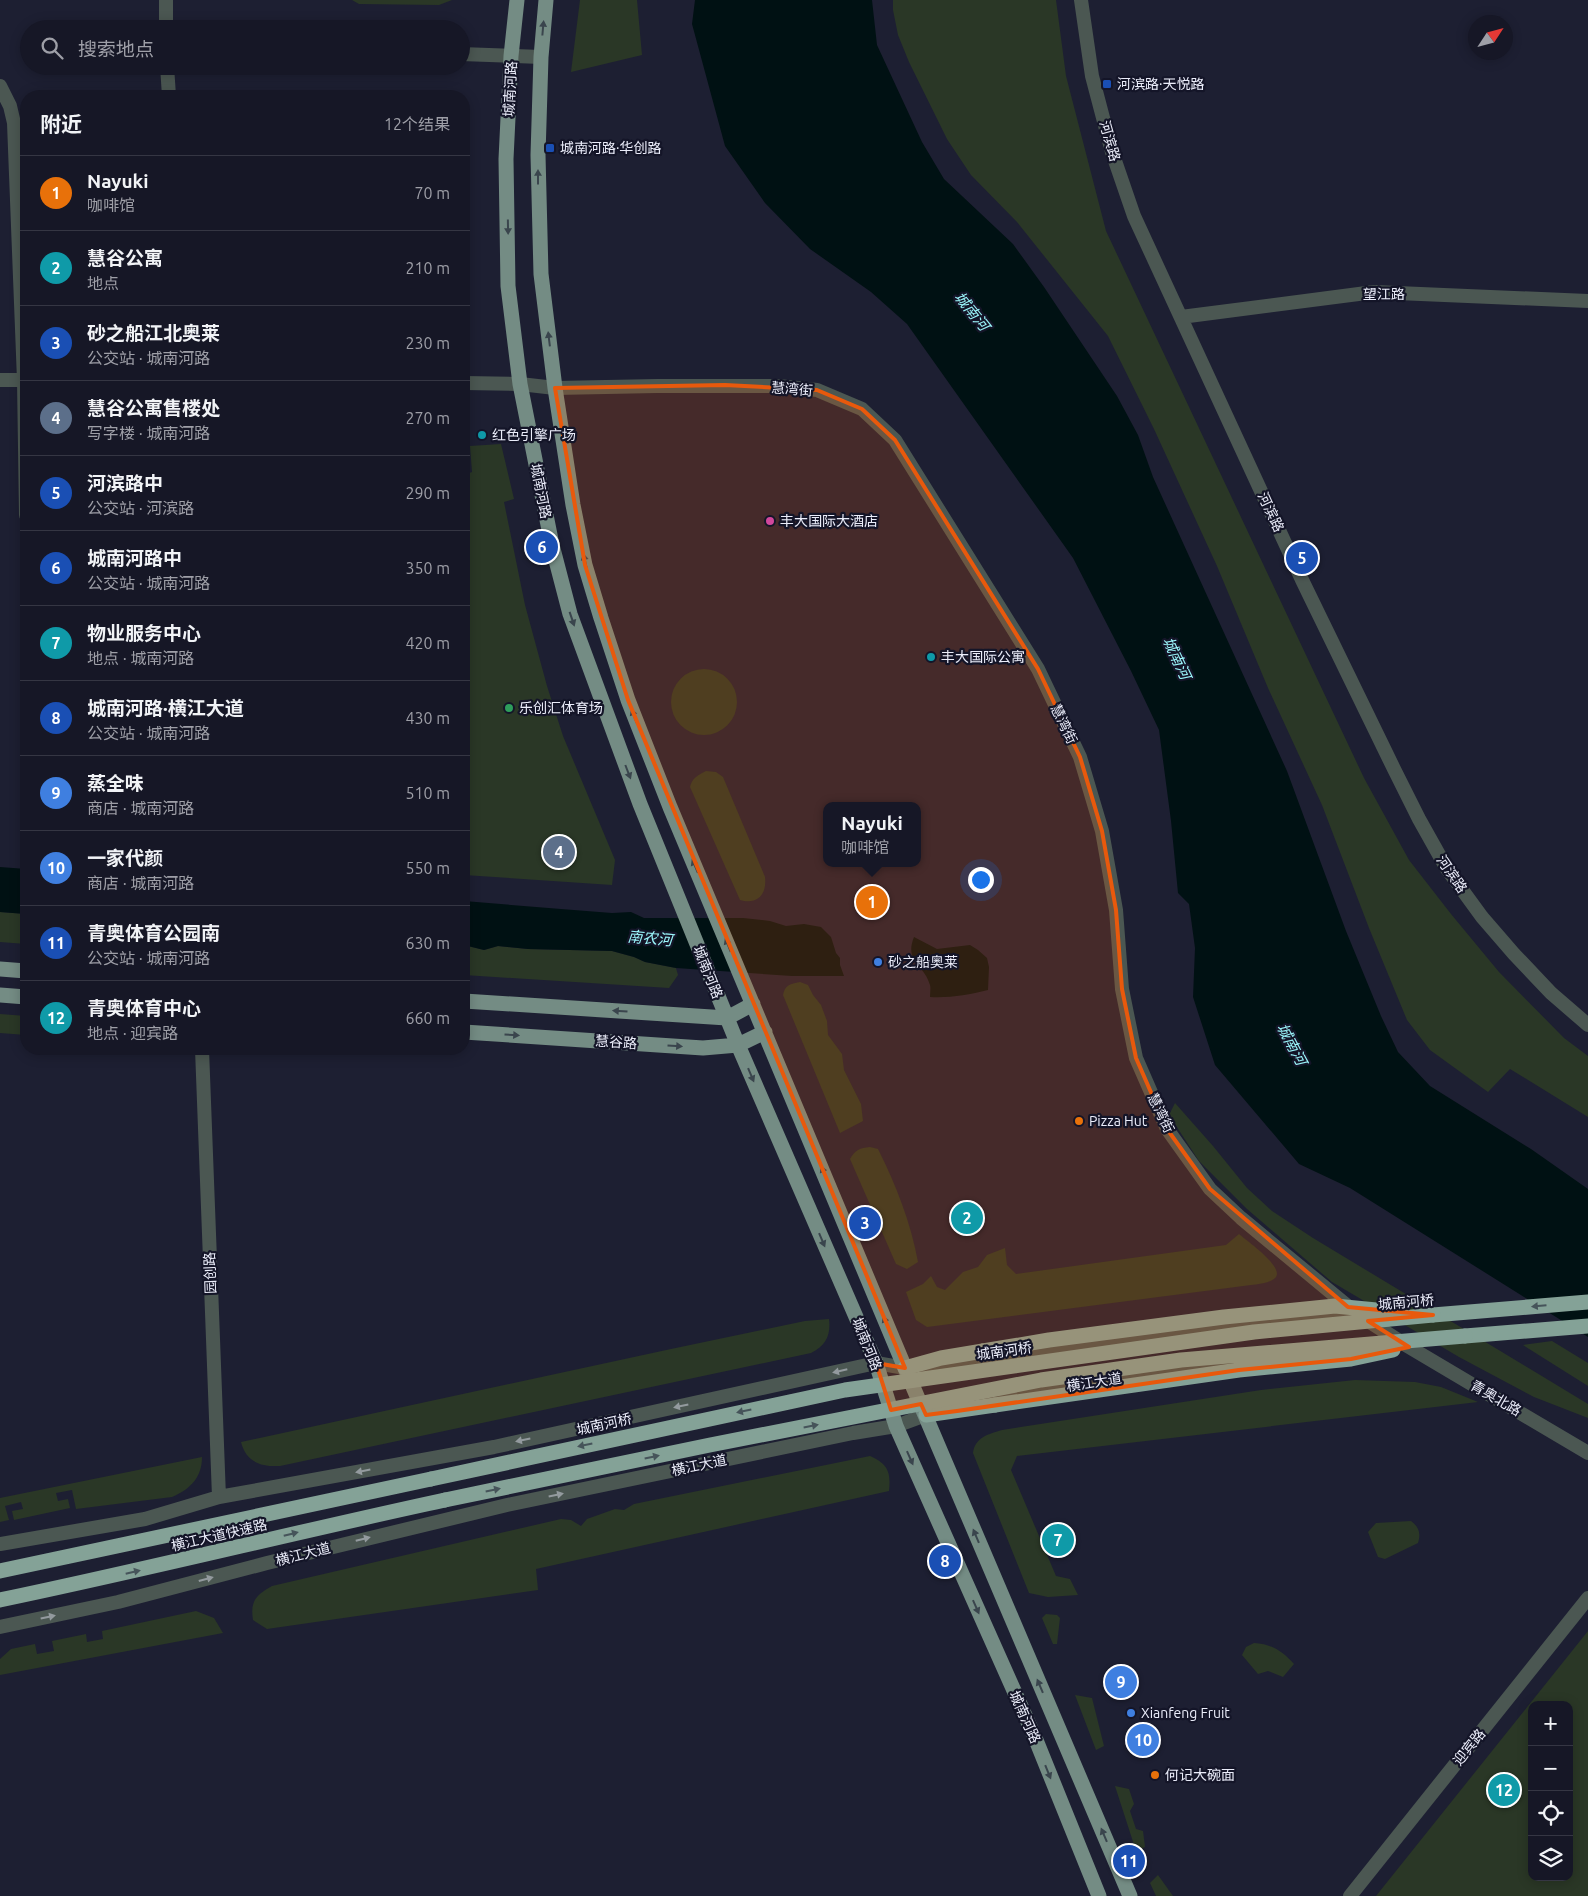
<!DOCTYPE html>
<html lang="zh">
<head>
<meta charset="utf-8">
<style>
  :root { --surface:#161726; --page:#1f202e; --text:#f1f3f6; --muted:#9e9fa7; --line:#353643; --accent:#db2777 }
  body { margin:0; font-family:Ubuntu,"Noto Sans SC",sans-serif; background:var(--page); color:var(--text) }
  .controls { position:absolute; right:15px; bottom:15px; display:grid; overflow:hidden; border-radius:10px; box-shadow:0 2px 12px #0003 }
  .controls button { width:45px; height:45px; display:grid; place-items:center; padding:0; border:0; border-bottom:1px solid var(--line); background:var(--surface); color:var(--text); font:25px sans-serif }
  .compass { position:absolute; left:1468px; top:15px; width:45px; height:45px; border-radius:50%; background:var(--surface); box-shadow:0 2px 12px #0003; rotate:54deg }
  .you { position:absolute; left:980px; top:879px; width:18px; height:18px; margin:-12px; border:4px solid #fff; border-radius:50%; background:#1a73e8; box-shadow:0 0 0 8px #1a73e833 }
  .badge { display:grid; place-items:center; width:32px; height:32px; border-radius:50%; background:var(--accent); color:#fff; font-size:16px; font-weight:700 }
  .pin { position:absolute; translate:-50% -50%; border:2px solid #fff; box-shadow:0 1px 5px #0006 }
  .popup { position:absolute; left:823px; top:802px; width:98px; height:65px; box-sizing:border-box; display:grid; place-content:center; border-radius:10px; background:var(--surface); filter:drop-shadow(0 1px 4px #0005); font-size:16px; white-space:nowrap; color:var(--muted) }
  .popup b { font-size:19px; color:var(--text) }
  .popup::after { content:''; position:absolute; left:50%; top:100%; margin-left:-10px; border:10px solid transparent; border-top-color:var(--surface) }
  .list { margin:0; padding:0; list-style:none }
  h2 { display:flex; justify-content:space-between; align-items:center; height:65px; margin:0; padding:0 20px; font-size:21px }
  h2 small { font-size:16px; font-weight:400; color:var(--muted) }
  .list li { display:grid; grid-template-columns:32px 1fr auto; gap:15px; align-items:center; box-sizing:border-box; height:75px; padding:0 20px; border-top:1px solid var(--line) }
  .list b { display:block; font-size:19px; white-space:nowrap }
  .list p { margin:0; font-size:16px; white-space:nowrap; color:var(--muted) }
  .list em { font-size:16px; font-style:normal; color:var(--muted) }
  .icon { flex:none; width:28px; height:28px; fill:none; stroke:currentColor; stroke-width:2; stroke-linecap:round; stroke-linejoin:round }
  .map { position:relative; flex:none; width:1588px; height:1896px; overflow:hidden }
  .search { position:absolute; background:var(--surface); box-shadow:0 2px 12px #0003; left:20px; top:20px; width:450px; height:55px; display:flex; align-items:center; gap:12px; box-sizing:border-box; padding:0 18px; border-radius:28px; color:var(--muted); font-size:19px }
  .panel { position:absolute; background:var(--surface); box-shadow:0 2px 12px #0003; left:20px; top:90px; width:450px; height:965px; border-radius:20px }
  .map>svg:first-child { display:block }
  .green { fill:#2a3726; fill-rule:evenodd }
  .water { fill:#001113 }
  .lines { fill:none; stroke-linecap:round; stroke-linejoin:round }
  .minor { stroke:#4b5752; stroke-width:14 }
  .major { stroke:#748c84; stroke-width:15 }
  .highway { stroke:#84a297; stroke-width:15 }
  .highway-bridge { stroke:#84a297; stroke-width:15 }
  .oneway { fill:#3a454d }
  .oneway2 { fill:#46545a }
  .oneway3 { fill:#939a9e }
  .marked { fill:#e8590c; fill-opacity:0.2; stroke:#e8590c; stroke-width:4; stroke-linejoin:round }
  .transit-dot { fill:#1a4fb4; stroke:#141528; stroke-width:2 }
  .culture-dot { fill:#0f9aa8; stroke:#141528; stroke-width:2 }
  .hotel-dot { fill:#d1479c; stroke:#141528; stroke-width:2 }
  .leisure-dot { fill:#2e9e5b; stroke:#141528; stroke-width:2 }
  .shop-dot { fill:#3f7fe0; stroke:#141528; stroke-width:2 }
  .food-dot { fill:#e8710a; stroke:#141528; stroke-width:2 }
  .labels { text-anchor:middle; dominant-baseline:central; stroke-width:4.5; stroke-linejoin:round; paint-order:stroke }
  .poi-label { font-size:14px; fill:#ebedfa; stroke:#141528; text-anchor:start }
  .street-label { font-size:14px; fill:#ebedfa; stroke:#141528 }
  .water-label { font-size:15px; font-style:italic; fill:#9bf6fb; stroke:#141528 }
</style>
</head>
<body>
<div class="map">
<svg width="1588" height="1896" viewBox="0 0 1588 1896">
  <rect width="100%" height="100%" fill="#1d1f32"/>
  <path class="green" d="M 352,0 L 452,0 L 439,5 L 359,4 Z
    M 580,0 L 637,0 L 642,55 L 571,72 Z
    M 893,0 L 1056,0 L 1066,76 L 1106,231 L 1364,778 L 1409,860 L 1451,914 L 1499,972 L 1564,1038 L 1588,1056 L 1588,1117 L 1510,1069 L 1488,1092 L 1430,1050 L 1407,1020 L 1369,928 L 1322,805 L 1268,688 L 1217,566 L 1154,429 L 1108,336 L 1017,222 L 971,175 L 947,139 L 909,62 L 898,35 L 893,10 Z
    M 501,444 L 514,499 L 504,502 L 525,605 L 547,686 L 563,736 L 615,860 L 612,885 L 464,875 L 464,475 L 472,472 L 470,446 Z
    M671 702a33 33 0 1 1 66 0a33 33 0 1 1-66 0Z
    M 706,771 L 716,772 L 723,777 L 765,877 C 767,895 757,905 740,900 L 690,787 C 692,778 698,775 706,771 Z
    M 0,912 L 26,914 L 26,944 L 0,942 Z
    M 464,945 L 484,950 L 498,946 L 528,949 L 612,951 L 634,957 L 645,962 L 676,968 L 678,975 L 669,988 L 464,975 Z
    M 800,982 L 808,985 L 813,995 L 821,1005 L 827,1021 L 828,1035 L 842,1054 L 844,1070 L 861,1104 L 863,1121 L 840,1133 L 783,995 C 785,985 790,984 800,982 Z
    M 0,1014 L 26,1016 L 26,1035 L 0,1033 Z
    M 1175,1103 L 1213,1146 L 1247,1188 L 1272,1211 L 1313,1238 L 1588,1404 L 1588,1418 L 1534,1397 L 1459,1357 L 1332,1282 L 1247,1209 L 1199,1161 L 1169,1115 Z
    M 870,1147 L 878,1149 C 896,1185 911,1223 918,1262 L 907,1269 L 896,1264 L 850,1159 C 855,1150 860,1148 870,1147 Z
    M 1239,1234 C 1247,1241 1286,1268 1275,1278 C 1270,1283 1258,1284 1251,1285 L 927,1327 L 916,1320 L 906,1292 L 923,1284 L 931,1276 L 937,1287 L 945,1290 L 963,1272 L 978,1267 L 987,1255 L 1005,1248 L 1007,1265 L 1016,1274 L 1226,1245 Z
    M 829,1319 C 831,1335 826,1346 811,1353 L 280,1466 C 261,1467 246,1462 241,1442 L 671,1349 L 805,1321 Z
    M 1552,1341 L 1588,1363 L 1588,1386 L 1523,1345 Z
    M 1355,1380 L 1415,1382 L 1441,1387 L 1478,1402 L 1017,1456 L 1011,1470 L 1056,1576 L 1070,1579 L 1078,1595 L 1048,1597 L 1029,1593 L 973,1453 C 975,1437 989,1434 1002,1430 L 1261,1390 Z
    M 870,1456 C 888,1464 891,1472 889,1491 L 536,1569 L 538,1590 L 267,1629 L 253,1620 C 250,1601 256,1595 272,1586 L 561,1519 L 571,1520 L 581,1526 L 587,1519 L 615,1509 L 624,1510 L 634,1504 Z
    M 202,1457 C 202,1477 191,1489 172,1497 L 76,1509 L 72,1490 L 56,1493 L 58,1501 L 68,1499 L 70,1508 L 14,1520 L 12,1511 L 23,1509 L 21,1502 L 5,1506 L 9,1520 L 0,1522 L 0,1498 Z
    M 1411,1521 C 1419,1527 1421,1533 1418,1543 L 1385,1559 L 1378,1557 L 1368,1532 L 1376,1523 Z
    M 196,1611 L 214,1618 L 223,1633 L 0,1675 L 0,1659 L 11,1649 L 35,1644 L 37,1654 L 54,1651 L 52,1641 L 86,1634 L 87,1642 L 103,1639 L 102,1631 Z
    M 1046,1614 L 1057,1615 L 1060,1618 L 1057,1644 L 1053,1644 L 1042,1618 Z
    M 1588,1631 L 1588,1896 L 1376,1896 ZM 1532,1705 L 1569,1705 L 1569,1877 L 1532,1877 Z
    M 1254,1643 C 1272,1644 1282,1651 1294,1664 L 1283,1677 L 1268,1671 L 1258,1674 L 1242,1655 L 1246,1647 Z
    M 1075,1695 L 1092,1698 L 1104,1746 L 1096,1750 Z
    M 1115,1786 L 1129,1789 L 1134,1804 L 1130,1811 L 1136,1829 L 1143,1831 L 1145,1847 L 1136,1851 Z
    M 1158,1875 L 1173,1896 L 1156,1896 L 1150,1883 Z"/>
  <path class="water" d="M 695,0 L 872,0 L 877,45 L 922,142 L 944,179 L 1013,244 L 1044,287 L 1117,396 L 1138,435 L 1153,477 L 1287,771 L 1346,931 L 1381,1016 L 1398,1052 L 1430,1086 L 1531,1149 L 1588,1189 L 1588,1337 L 1350,1188 L 1299,1164 L 1215,1065 L 1193,997 L 1195,948 L 1189,904 L 1178,893 L 1171,821 L 1159,730 L 1131,671 L 1073,558 L 907,324 L 871,292 L 810,249 L 765,203 L 725,146 L 692,24 Z
    M 0,867 L 26,869 L 26,914 L 0,912 Z
    M 464,901 L 561,909 L 612,913 L 631,912 L 644,918 L 743,918 L 770,921 L 786,926 L 804,924 L 821,927 L 831,937 L 836,953 L 840,958 L 840,965 L 844,976 L 792,976 L 676,968 L 645,962 L 634,957 L 612,951 L 528,949 L 498,946 L 484,950 L 464,945 Z
    M 914,937 L 937,949 L 970,945 L 978,950 L 987,958 L 989,967 L 988,990 C 968,995 950,998 930,997 C 930,993 931,988 930,985 C 924,964 904,962 914,937 Z"/>
  <g class="lines">
    <path class="minor" d="M 166,0 L 166,29
      M 1081,0 L 1092,76 L 1112,152 L 1134,216 L 1303,582 L 1394,769 L 1419,819 L 1447,869 L 1482,917 L 1514,954 L 1551,993 L 1588,1025
      M 461,54 L 541,57
      M 167,66 L 169,96
      M 0,86 L 10,106 L 14,123 L 24,380 L 26,515
      M 1181,317 L 1374,292 L 1588,301
      M 0,380 L 26,380
      M 464,383 L 520,384 L 555,388 L 657,386 L 778,386 L 817,390 L 862,409 L 895,440 L 1038,669 L 1080,757 L 1102,831 L 1116,910 L 1122,989 L 1136,1058 L 1167,1129 L 1210,1189 L 1241,1218 L 1356,1313 L 1404,1344 L 1588,1453
      M 202,1049 L 219,1497
      M 967,1403 L 1124,1377 L 1237,1363
      M 0,1544 L 145,1519 L 219,1497 L 494,1447 L 876,1363 L 905,1368 L 944,1367 L 1205,1328 L 1356,1313
      M 0,1627 L 118,1602 L 267,1563 L 507,1505 L 853,1433 L 896,1426 L 934,1412
      M 1350,1896 L 1588,1598"/>
    <path class="major" d="M 517,0 L 511,56 L 506,159 L 508,286 L 520,384 L 552,545 L 570,614 L 640,804 L 738,1045 L 876,1363 L 896,1426 L 1036,1740 L 1099,1896
      M 546,0 L 541,57 L 538,155 L 541,274 L 555,388 L 573,505 L 585,565 L 601,618 L 628,700 L 670,807 L 905,1368 L 1130,1896
      M 0,969 L 26,971
      M 0,995 L 26,997
      M 464,1001 L 727,1018 L 753,1004
      M 464,1032 L 703,1048 L 738,1045 L 765,1032"/>
    <path class="highway" d="M 1433,1315 L 1588,1302
      M 1465,1336 L 1588,1326
      M 905,1368 L 941,1358 L 983,1351
      M 926,1415 L 995,1405
      M 0,1571 L 431,1479
      M 0,1600 C 149,1569 296,1532 445,1500"/>
    <path class="highway-bridge" d="M 983,1351 L 1049,1340 L 1224,1317 L 1335,1306 L 1397,1312
      M 995,1405 L 1239,1370 L 1351,1359 L 1393,1350
      M 431,1479 L 845,1390 L 1254,1332 L 1433,1315
      M 445,1500 L 710,1445 L 1041,1380 L 1181,1360 L 1465,1336"/>
  </g>
  <defs><path id="oneway-solid" d="M-6-.8H1V-3.2L6.5 0L1 3.2V.8H-6Z" transform="scale(1.25)"/></defs>
  <g class="oneway">
    <use href="#oneway-solid" transform="translate(543 28) rotate(-85)"/>
    <use href="#oneway-solid" transform="translate(538 177) rotate(-90)"/>
    <use href="#oneway-solid" transform="translate(508 227) rotate(89)"/>
    <use href="#oneway-solid" transform="translate(549 339) rotate(-97)"/>
    <use href="#oneway-solid" transform="translate(585 561) rotate(-103)"/>
    <use href="#oneway-solid" transform="translate(572 619) rotate(71)"/>
    <use href="#oneway-solid" transform="translate(634 716) rotate(-111)"/>
    <use href="#oneway-solid" transform="translate(628 772) rotate(69)"/>
    <use href="#oneway-solid" transform="translate(695 866) rotate(-113)"/>
    <use href="#oneway-solid" transform="translate(728 945) rotate(-112)"/>
    <use href="#oneway-solid" transform="translate(620 1011) rotate(-176)"/>
    <use href="#oneway-solid" transform="translate(512 1035) rotate(4)"/>
    <use href="#oneway-solid" transform="translate(675 1046) rotate(4)"/>
    <use href="#oneway-solid" transform="translate(751 1075) rotate(67)"/>
    <use href="#oneway-solid" transform="translate(824 1173) rotate(-113)"/>
    <use href="#oneway-solid" transform="translate(822 1240) rotate(67)"/>
    <use href="#oneway-solid" transform="translate(886 1323) rotate(-113)"/>
    <use href="#oneway-solid" transform="translate(910 1458) rotate(66)"/>
    <use href="#oneway-solid" transform="translate(976 1536) rotate(-113)"/>
    <use href="#oneway-solid" transform="translate(976 1607) rotate(66)"/>
    <use href="#oneway-solid" transform="translate(1040 1686) rotate(-113)"/>
    <use href="#oneway-solid" transform="translate(1048 1772) rotate(68)"/>
    <use href="#oneway-solid" transform="translate(1104 1835) rotate(-113)"/>
  </g>
  <g class="oneway2">
    <use href="#oneway-solid" transform="translate(1539 1306) rotate(175)"/>
    <use href="#oneway-solid" transform="translate(744 1411) rotate(168)"/>
    <use href="#oneway-solid" transform="translate(811 1426) rotate(-11)"/>
    <use href="#oneway-solid" transform="translate(585 1445) rotate(168)"/>
    <use href="#oneway-solid" transform="translate(652 1457) rotate(-12)"/>
    <use href="#oneway-solid" transform="translate(493 1490) rotate(-12)"/>
    <use href="#oneway-solid" transform="translate(291 1534) rotate(-14)"/>
    <use href="#oneway-solid" transform="translate(133 1572) rotate(-13)"/>
  </g>
  <g class="oneway3">
    <use href="#oneway-solid" transform="translate(840 1371) rotate(167)"/>
    <use href="#oneway-solid" transform="translate(681 1406) rotate(168)"/>
    <use href="#oneway-solid" transform="translate(523 1440) rotate(168)"/>
    <use href="#oneway-solid" transform="translate(363 1471) rotate(169)"/>
    <use href="#oneway-solid" transform="translate(556 1495) rotate(-12)"/>
    <use href="#oneway-solid" transform="translate(363 1539) rotate(-14)"/>
    <use href="#oneway-solid" transform="translate(206 1579) rotate(-15)"/>
    <use href="#oneway-solid" transform="translate(48 1617) rotate(-12)"/>
  </g>
  <path class="marked" d="M 725,385 L 817,390 L 862,409 L 895,440 L 1038,669 L 1080,757 L 1102,831 L 1116,910 L 1122,989 L 1136,1058 L 1167,1129 L 1210,1189 L 1348,1307 L 1433,1315 L 1368,1321 L 1409,1347 L 1351,1359 L 1239,1370 L 957,1411 L 926,1415 L 921,1404 L 891,1410 L 876,1363 L 905,1368 L 628,700 L 585,565 L 555,388 Z"/>
  <g class="transit-dot">
    <rect x="1102" y="79" width="10" height="10" rx="2.5"/>
    <rect x="545" y="143" width="10" height="10" rx="2.5"/>
  </g>
  <g class="culture-dot">
    <circle cx="482" cy="435" r="5"/>
    <circle cx="931" cy="657" r="5"/>
  </g>
  <circle class="hotel-dot" cx="770" cy="521" r="5"/>
  <circle class="leisure-dot" cx="509" cy="708" r="5"/>
  <g class="shop-dot">
    <circle cx="878" cy="962" r="5"/>
    <circle cx="1131" cy="1713" r="5"/>
  </g>
  <g class="food-dot">
    <circle cx="1079" cy="1121" r="5"/>
    <circle cx="1155" cy="1775" r="5"/>
  </g>
  <g class="labels">
    <g class="poi-label">
      <text x="1117" y="84">河滨路·天悦路</text>
      <text x="560" y="148">城南河路·华创路</text>
      <text x="492" y="435">红色引擎广场</text>
      <text x="780" y="521">丰大国际大酒店</text>
      <text x="941" y="657">丰大国际公寓</text>
      <text x="519" y="708">乐创汇体育场</text>
      <text x="888" y="962">砂之船奥莱</text>
      <text x="1089" y="1121">Pizza Hut</text>
      <text x="1141" y="1713">Xianfeng Fruit</text>
      <text x="1165" y="1775">何记大碗面</text>
    </g>
    <g class="street-label">
      <text transform="translate(510 89) rotate(-87)">城南河路</text>
      <text transform="translate(1110 141) rotate(74)">河滨路</text>
      <text x="1384" y="294">望江路</text>
      <text transform="translate(792 389) rotate(5)">慧湾街</text>
      <text transform="translate(541 491) rotate(79)">城南河路</text>
      <text transform="translate(1271 512) rotate(65)">河滨路</text>
      <text transform="translate(1064 724) rotate(64)">慧湾街</text>
      <text transform="translate(1452 874) rotate(56)">河滨路</text>
      <text transform="translate(708 972) rotate(68)">城南河路</text>
      <text transform="translate(616 1042) rotate(4)">慧谷路</text>
      <text transform="translate(1161 1113) rotate(64)">慧湾街</text>
      <text transform="translate(210 1273) rotate(-92)">园创路</text>
      <text transform="translate(1406 1302) rotate(-5)">城南河桥</text>
      <text transform="translate(867 1344) rotate(68)">城南河路</text>
      <text transform="translate(1004 1351) rotate(-8)">城南河桥</text>
      <text transform="translate(1094 1382) rotate(-9)">横江大道</text>
      <text transform="translate(1496 1398) rotate(30)">青奥北路</text>
      <text transform="translate(604 1424) rotate(-12)">城南河桥</text>
      <text transform="translate(699 1465) rotate(-12)">横江大道</text>
      <text transform="translate(219 1535) rotate(-13)">横江大道快速路</text>
      <text transform="translate(303 1554) rotate(-14)">横江大道</text>
      <text transform="translate(1025 1717) rotate(66)">城南河路</text>
      <text transform="translate(1469 1747) rotate(-51)">迎宾路</text>
    </g>
    <g class="water-label">
      <text transform="translate(972 311) rotate(51)">城南河</text>
      <text transform="translate(1177 658) rotate(65)">城南河</text>
      <text transform="translate(650 938) rotate(5)">南农河</text>
      <text transform="translate(1292 1044) rotate(62)">城南河</text>
    </g>
  </g>
</svg>
<div class="controls">
<button>+</button>
<button>−</button>
<button><svg class="icon" aria-label="locate" viewBox="0 0 24 24"><circle cx="12" cy="12" r="6"/><path d="M12 2v4M12 18v4M2 12h4M18 12h4"/></svg></button>
<button><svg class="icon" aria-label="layers" viewBox="0 0 24 24"><path d="M12 4l9 5-9 5-9-5zM3 14l9 5 9-5"/></svg></button>
</div>
<svg class="compass" viewBox="-18 -18 36 36"><path d="M0-13l5 13h-10z" fill="#e53935"/><path d="M0 13l5-13h-10z" fill="#9e9fa7"/></svg>
<div class="you"></div>
<div class="pin badge" style="left:872px;top:902px;background:#e8710a">1</div>
<div class="popup"><b>Nayuki</b>咖啡馆</div>
<div class="pin badge" style="left:967px;top:1218px;background:#0f9aa8">2</div>
<div class="pin badge" style="left:865px;top:1223px;background:#1a4fb4">3</div>
<div class="pin badge" style="left:559px;top:852px;background:#5c6f8a">4</div>
<div class="pin badge" style="left:1302px;top:558px;background:#1a4fb4">5</div>
<div class="pin badge" style="left:542px;top:547px;background:#1a4fb4">6</div>
<div class="pin badge" style="left:1058px;top:1540px;background:#0f9aa8">7</div>
<div class="pin badge" style="left:945px;top:1561px;background:#1a4fb4">8</div>
<div class="pin badge" style="left:1121px;top:1682px;background:#3f7fe0">9</div>
<div class="pin badge" style="left:1143px;top:1740px;background:#3f7fe0">10</div>
<div class="pin badge" style="left:1129px;top:1861px;background:#1a4fb4">11</div>
<div class="pin badge" style="left:1504px;top:1790px;background:#0f9aa8">12</div>
<div class="search"><svg class="icon" aria-label="search" viewBox="0 0 24 24"><circle cx="10" cy="10" r="6"/><path d="M15 15l6 6"/></svg>搜索地点</div>
<section class="panel">
<h2>附近<small>12个结果</small></h2>
<ul class="list">
<li><span class="badge" style="background:#e8710a">1</span><div><b>Nayuki</b><p>咖啡馆</p></div><em>70 m</em></li>
<li><span class="badge" style="background:#0f9aa8">2</span><div><b>慧谷公寓</b><p>地点</p></div><em>210 m</em></li>
<li><span class="badge" style="background:#1a4fb4">3</span><div><b>砂之船江北奥莱</b><p>公交站 · 城南河路</p></div><em>230 m</em></li>
<li><span class="badge" style="background:#5c6f8a">4</span><div><b>慧谷公寓售楼处</b><p>写字楼 · 城南河路</p></div><em>270 m</em></li>
<li><span class="badge" style="background:#1a4fb4">5</span><div><b>河滨路中</b><p>公交站 · 河滨路</p></div><em>290 m</em></li>
<li><span class="badge" style="background:#1a4fb4">6</span><div><b>城南河路中</b><p>公交站 · 城南河路</p></div><em>350 m</em></li>
<li><span class="badge" style="background:#0f9aa8">7</span><div><b>物业服务中心</b><p>地点 · 城南河路</p></div><em>420 m</em></li>
<li><span class="badge" style="background:#1a4fb4">8</span><div><b>城南河路·横江大道</b><p>公交站 · 城南河路</p></div><em>430 m</em></li>
<li><span class="badge" style="background:#3f7fe0">9</span><div><b>蒸全味</b><p>商店 · 城南河路</p></div><em>510 m</em></li>
<li><span class="badge" style="background:#3f7fe0">10</span><div><b>一家代颜</b><p>商店 · 城南河路</p></div><em>550 m</em></li>
<li><span class="badge" style="background:#1a4fb4">11</span><div><b>青奥体育公园南</b><p>公交站 · 城南河路</p></div><em>630 m</em></li>
<li><span class="badge" style="background:#0f9aa8">12</span><div><b>青奥体育中心</b><p>地点 · 迎宾路</p></div><em>660 m</em></li>
</ul>
</section>
</div>
</body>
</html>
